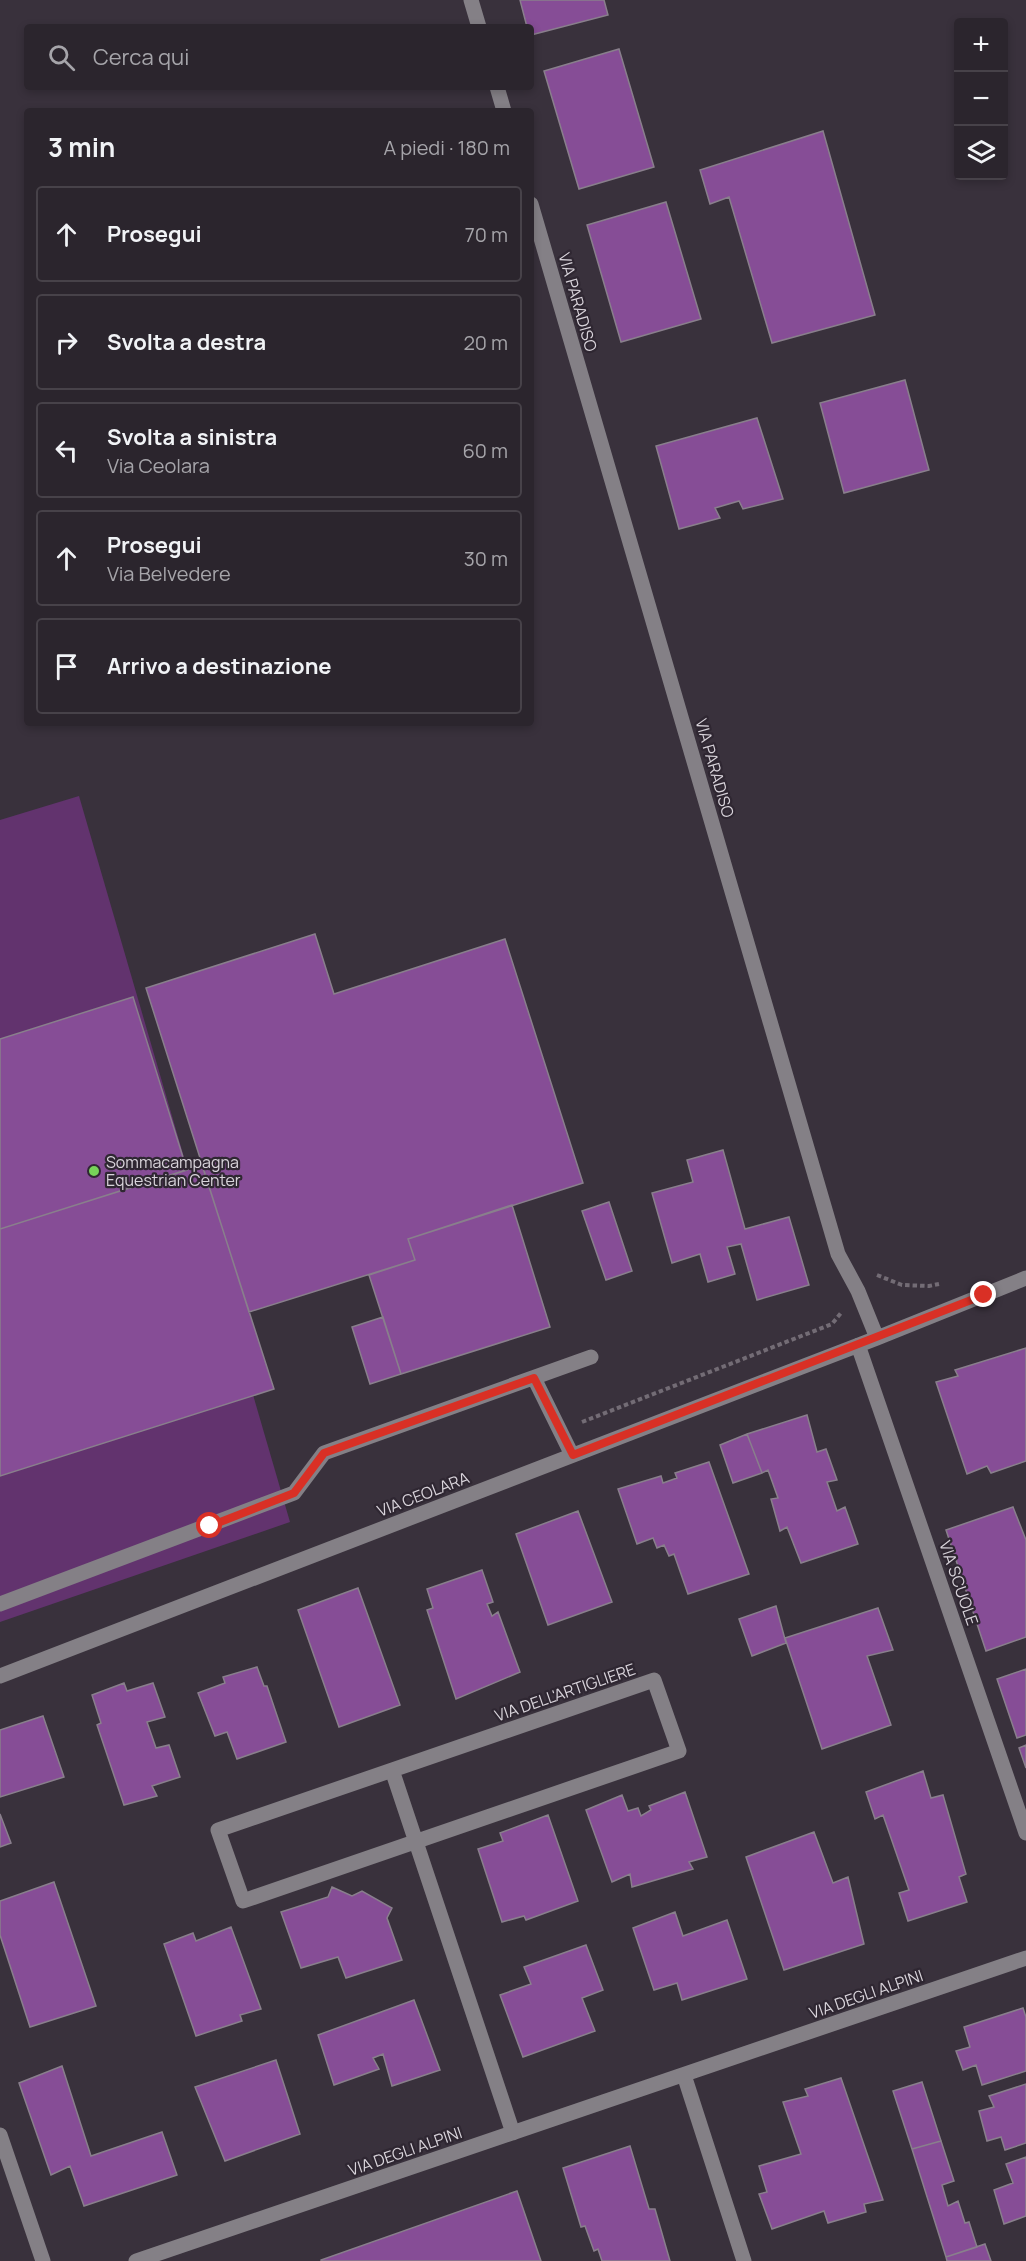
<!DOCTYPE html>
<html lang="it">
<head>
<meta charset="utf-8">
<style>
  :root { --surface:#2b252d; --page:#373139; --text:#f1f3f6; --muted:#a6a5aa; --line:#474249 }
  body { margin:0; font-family:Manrope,sans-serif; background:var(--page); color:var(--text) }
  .controls { position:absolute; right:18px; top:18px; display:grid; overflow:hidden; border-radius:6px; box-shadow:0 3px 9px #0003 }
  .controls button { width:54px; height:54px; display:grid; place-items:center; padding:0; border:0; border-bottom:2px solid var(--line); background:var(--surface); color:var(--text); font:30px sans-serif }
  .stop { position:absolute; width:18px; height:18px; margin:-14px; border:4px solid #d93025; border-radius:50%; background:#fff }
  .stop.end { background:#d93025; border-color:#fff; box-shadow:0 2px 6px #0008 }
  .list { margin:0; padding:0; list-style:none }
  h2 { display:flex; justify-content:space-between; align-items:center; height:78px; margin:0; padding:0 24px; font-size:26px }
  h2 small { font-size:20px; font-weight:400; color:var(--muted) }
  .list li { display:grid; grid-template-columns:39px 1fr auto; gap:18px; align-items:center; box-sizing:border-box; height:96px; margin:0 12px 12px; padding:0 12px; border:2px solid var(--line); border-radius:6px }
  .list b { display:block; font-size:22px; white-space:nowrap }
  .list p { margin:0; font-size:20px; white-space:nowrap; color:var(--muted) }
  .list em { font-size:20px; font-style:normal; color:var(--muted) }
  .icon { flex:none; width:33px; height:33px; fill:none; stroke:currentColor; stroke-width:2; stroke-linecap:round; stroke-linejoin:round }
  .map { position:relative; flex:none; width:1026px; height:2261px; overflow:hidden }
  .search { position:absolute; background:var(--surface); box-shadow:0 3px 9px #0003; left:24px; top:24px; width:510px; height:66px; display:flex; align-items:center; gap:15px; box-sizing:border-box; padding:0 21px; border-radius:6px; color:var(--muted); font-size:22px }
  .panel { position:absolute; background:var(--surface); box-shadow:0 3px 9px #0003; left:24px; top:108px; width:510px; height:618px; border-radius:6px }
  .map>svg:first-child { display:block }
  .green { fill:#62336e }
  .building { fill:#864d96; stroke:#897f8c; stroke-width:1.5 }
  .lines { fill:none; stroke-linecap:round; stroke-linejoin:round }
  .path { stroke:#736c75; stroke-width:4; stroke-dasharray:4.5 3; stroke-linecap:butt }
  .minor { stroke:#848086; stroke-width:15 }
  .route { stroke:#d93025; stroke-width:8 }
  .poi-dot { fill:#77d259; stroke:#2f2732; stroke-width:2 }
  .labels { text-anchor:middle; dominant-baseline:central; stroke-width:4.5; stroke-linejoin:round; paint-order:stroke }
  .street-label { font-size:16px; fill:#d9d4db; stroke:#2f2732 }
  .poi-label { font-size:16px; fill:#d9d4db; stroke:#2f2732; text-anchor:start }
</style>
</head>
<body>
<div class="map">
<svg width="1026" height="2261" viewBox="0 0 1026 2261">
  <rect width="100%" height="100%" fill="#39313c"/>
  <path class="green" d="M 79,796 L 290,1522 L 0,1622 L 0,820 Z"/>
  <path class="building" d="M 520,0 L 604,0 L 608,15 L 531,35 L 531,27 L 527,27 Z
    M 619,49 L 654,167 L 579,189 L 544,71 Z
    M 823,131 L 875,315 L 772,343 L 729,197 L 710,204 L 700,170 Z
    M 666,202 L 701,319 L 621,342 L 587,225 Z
    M 905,380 L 929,470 L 844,493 L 820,403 Z
    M 757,418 L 783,499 L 743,509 L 739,501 L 715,508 L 720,518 L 679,529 L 656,446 Z
    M 315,934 L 334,994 L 505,939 L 583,1183 L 408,1239 L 415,1260 L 249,1312 L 146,988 Z
    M 133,997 L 187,1170 L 0,1229 L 0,1039 Z
    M 723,1150 L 745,1229 L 789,1217 L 809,1285 L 757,1300 L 741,1244 L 727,1247 L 735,1274 L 708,1282 L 700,1254 L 672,1263 L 652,1193 L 693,1182 L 687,1160 Z
    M 202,1165 L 274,1389 L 0,1476 L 0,1229 Z
    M 609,1202 L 632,1271 L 606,1280 L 582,1211 Z
    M 512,1205 L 550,1327 L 401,1374 L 369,1275 L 415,1260 L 408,1239 Z
    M 383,1317 L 401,1374 L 370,1384 L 352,1327 Z
    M 1026,1348 L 1026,1461 L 991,1473 L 987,1466 L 967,1474 L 936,1382 L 958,1376 L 955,1370 Z
    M 807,1415 L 817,1452 L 826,1449 L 837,1480 L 827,1482 L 837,1511 L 845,1507 L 858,1544 L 801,1563 L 787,1527 L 780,1531 L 771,1499 L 778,1498 L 768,1470 L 762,1473 L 747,1434 Z
    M 747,1434 L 762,1473 L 733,1483 L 720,1445 Z
    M 709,1462 L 749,1574 L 688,1594 L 674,1554 L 669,1556 L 664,1545 L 657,1548 L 653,1538 L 637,1544 L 618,1489 L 661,1476 L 663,1483 L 677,1478 L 675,1473 Z
    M 1013,1507 L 1026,1540 L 1026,1637 L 986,1651 L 946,1530 Z
    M 578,1511 L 612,1602 L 548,1625 L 516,1534 Z
    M 482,1570 L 493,1602 L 487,1604 L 492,1616 L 498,1612 L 520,1672 L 456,1699 L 427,1610 L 433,1608 L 427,1589 Z
    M 358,1588 L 400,1705 L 339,1727 L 298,1610 Z
    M 776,1606 L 786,1643 L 752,1656 L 739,1619 Z
    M 878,1608 L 893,1650 L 867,1656 L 891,1725 L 822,1749 L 785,1638 Z
    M 257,1667 L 264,1686 L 267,1686 L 286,1742 L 237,1759 L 227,1732 L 215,1736 L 198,1693 L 225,1683 L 223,1677 Z
    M 1026,1669 L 1026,1735 L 1017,1738 L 997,1679 Z
    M 124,1683 L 127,1691 L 153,1683 L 165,1717 L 147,1722 L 156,1748 L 169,1745 L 180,1777 L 152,1786 L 157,1796 L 124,1805 L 97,1725 L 101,1723 L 92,1695 Z
    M 43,1716 L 64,1777 L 0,1797 L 0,1730 Z
    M 1026,1745 L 1026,1768 L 1019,1748 Z
    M 923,1771 L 931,1798 L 943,1795 L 966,1874 L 959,1877 L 967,1902 L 908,1921 L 899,1893 L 909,1890 L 883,1815 L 875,1819 L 866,1792 Z
    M 685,1792 L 707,1857 L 689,1862 L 693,1869 L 632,1887 L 630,1874 L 612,1882 L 586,1810 L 622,1795 L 628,1811 L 638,1808 L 641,1816 L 651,1810 L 649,1806 Z
    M 0,1814 L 11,1843 L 0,1847 Z
    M 548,1815 L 578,1901 L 526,1920 L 524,1916 L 502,1922 L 478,1849 L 503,1841 L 500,1833 Z
    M 814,1832 L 833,1883 L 848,1877 L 864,1944 L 784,1970 L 746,1857 Z
    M 54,1882 L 96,2006 L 30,2027 L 0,1935 L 0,1901 Z
    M 332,1887 L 352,1896 L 362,1891 L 392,1908 L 387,1918 L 402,1960 L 346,1978 L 338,1957 L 301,1968 L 281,1912 L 328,1897 Z
    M 675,1912 L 683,1936 L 727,1920 L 747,1979 L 682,2000 L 677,1983 L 654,1990 L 633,1928 Z
    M 231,1927 L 261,2009 L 240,2015 L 242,2021 L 196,2036 L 164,1944 L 193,1933 L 196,1941 Z
    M 586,1945 L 603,1990 L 582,1998 L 595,2031 L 523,2057 L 500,1995 L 531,1984 L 524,1967 Z
    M 414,2000 L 440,2070 L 392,2086 L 383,2054 L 373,2058 L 379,2069 L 334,2085 L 318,2035 Z
    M 1023,2008 L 1026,2017 L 1026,2071 L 982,2085 L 976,2065 L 963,2070 L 956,2051 L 970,2047 L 964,2027 Z
    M 276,2060 L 300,2134 L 225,2161 L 195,2087 Z
    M 62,2066 L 91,2156 L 162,2132 L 177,2175 L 84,2206 L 70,2166 L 51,2175 L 19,2083 Z
    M 841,2078 L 883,2200 L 864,2204 L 866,2212 L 828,2223 L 824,2211 L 772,2229 L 759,2194 L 767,2192 L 759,2166 L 801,2154 L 783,2102 L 808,2096 L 805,2089 Z
    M 922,2082 L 941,2141 L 912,2149 L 893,2091 Z
    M 1026,2084 L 1026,2143 L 1005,2150 L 1001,2137 L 987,2141 L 979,2111 L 994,2107 L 989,2096 Z
    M 941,2141 L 954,2181 L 942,2185 L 948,2206 L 958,2201 L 965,2223 L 969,2222 L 977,2247 L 946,2257 L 912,2149 Z
    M 630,2146 L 649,2209 L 655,2209 L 670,2261 L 602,2261 L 598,2249 L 594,2251 L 585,2226 L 581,2227 L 563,2168 Z
    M 1026,2157 L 1026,2216 L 1004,2224 L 994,2190 L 1013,2183 L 1006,2164 Z
    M 517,2191 L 541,2261 L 321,2261 L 321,2260 Z
    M 985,2244 L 991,2261 L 947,2261 L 946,2257 Z"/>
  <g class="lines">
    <path class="path" d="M 877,1275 L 902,1285 L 929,1286 L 939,1284
      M 582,1422 L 832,1324 L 841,1313"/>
    <path class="minor" d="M 471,0 L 479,27
      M 497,87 L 504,111
      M 531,204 L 838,1254 L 858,1291 L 877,1338
      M 858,1345 L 1026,1833
      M 534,1378 L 572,1455
      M 0,1604 L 294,1493 L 324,1453 L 591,1357
      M 0,1676 L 877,1338 L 1026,1278
      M 654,1680 L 679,1751 L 243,1901 L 218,1830 Z
      M 392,1770 L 513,2133
      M 684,2075 L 744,2261
      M 0,2135 L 43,2261
      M 136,2261 L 1026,1958"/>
  </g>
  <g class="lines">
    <path class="route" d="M 210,1526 L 294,1493 L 324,1453 L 534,1378 L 573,1455 L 984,1295"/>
  </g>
  <circle class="poi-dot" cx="94" cy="1171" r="6"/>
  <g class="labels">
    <g class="street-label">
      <text transform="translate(578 302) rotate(74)">VIA PARADISO</text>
      <text transform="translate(715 768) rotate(74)">VIA PARADISO</text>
      <text transform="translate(423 1494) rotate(-21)">VIA CEOLARA</text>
      <text transform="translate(959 1583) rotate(71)">VIA SCUOLE</text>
      <text transform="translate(565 1692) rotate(-19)">VIA DELL'ARTIGLIERE</text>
      <text transform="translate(866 1994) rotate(-19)">VIA DEGLI ALPINI</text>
      <text transform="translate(405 2151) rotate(-19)">VIA DEGLI ALPINI</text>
    </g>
    <g class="poi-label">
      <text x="106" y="1162">Sommacampagna<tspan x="106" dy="18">Equestrian Center</tspan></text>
    </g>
  </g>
</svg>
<div class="controls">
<button>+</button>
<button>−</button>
<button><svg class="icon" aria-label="layers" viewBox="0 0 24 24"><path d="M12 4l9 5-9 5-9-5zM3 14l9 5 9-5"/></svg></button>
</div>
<div class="stop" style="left:210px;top:1526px"></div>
<div class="stop end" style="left:984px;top:1295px"></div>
<div class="search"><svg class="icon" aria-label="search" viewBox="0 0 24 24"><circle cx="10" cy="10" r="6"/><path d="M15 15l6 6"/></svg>Cerca qui</div>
<section class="panel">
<h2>3 min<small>A piedi · 180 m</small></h2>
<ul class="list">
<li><svg class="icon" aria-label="ahead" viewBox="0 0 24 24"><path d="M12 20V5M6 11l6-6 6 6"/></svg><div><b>Prosegui</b></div><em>70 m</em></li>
<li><svg class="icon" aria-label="right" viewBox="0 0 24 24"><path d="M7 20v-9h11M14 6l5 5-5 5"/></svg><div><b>Svolta a destra</b></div><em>20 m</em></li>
<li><svg class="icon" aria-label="left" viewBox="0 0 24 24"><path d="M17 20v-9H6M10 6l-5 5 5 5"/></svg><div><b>Svolta a sinistra</b><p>Via Ceolara</p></div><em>60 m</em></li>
<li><svg class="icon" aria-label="ahead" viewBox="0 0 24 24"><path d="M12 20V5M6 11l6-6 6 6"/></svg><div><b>Prosegui</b><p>Via Belvedere</p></div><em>30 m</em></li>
<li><svg class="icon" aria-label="arrive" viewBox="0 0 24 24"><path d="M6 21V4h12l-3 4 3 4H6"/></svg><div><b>Arrivo a destinazione</b></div></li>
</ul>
</section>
</div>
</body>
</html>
